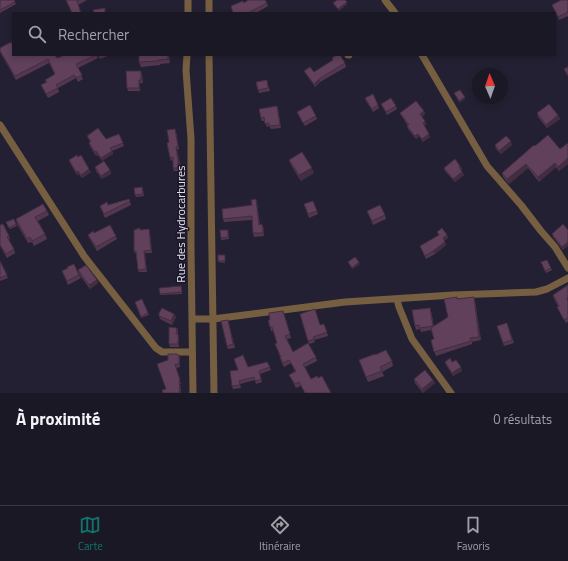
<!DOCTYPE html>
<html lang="fr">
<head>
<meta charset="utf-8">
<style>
  :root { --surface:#1b1826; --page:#24212e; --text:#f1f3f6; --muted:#a0a0a7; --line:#393743; --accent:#0f766e }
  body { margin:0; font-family:"Titillium Web",sans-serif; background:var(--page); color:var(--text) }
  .compass { position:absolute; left:472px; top:68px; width:36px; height:36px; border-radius:50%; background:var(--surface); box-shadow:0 2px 6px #0003; rotate:358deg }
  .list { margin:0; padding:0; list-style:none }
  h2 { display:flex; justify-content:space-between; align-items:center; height:52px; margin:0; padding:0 16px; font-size:17px }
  h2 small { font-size:13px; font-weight:400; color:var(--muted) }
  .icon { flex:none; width:22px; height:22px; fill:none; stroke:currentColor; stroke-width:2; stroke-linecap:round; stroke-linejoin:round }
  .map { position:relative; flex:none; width:568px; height:393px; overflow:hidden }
  .search { position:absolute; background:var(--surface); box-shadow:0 2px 6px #0003; left:12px; right:12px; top:12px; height:44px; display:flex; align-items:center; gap:10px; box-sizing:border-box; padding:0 14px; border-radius:0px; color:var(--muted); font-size:15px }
  .sheet { height:112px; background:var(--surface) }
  nav { display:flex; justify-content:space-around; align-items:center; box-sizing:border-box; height:56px; border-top:1px solid var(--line); background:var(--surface); font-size:11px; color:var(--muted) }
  nav a { display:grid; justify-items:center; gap:2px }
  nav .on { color:var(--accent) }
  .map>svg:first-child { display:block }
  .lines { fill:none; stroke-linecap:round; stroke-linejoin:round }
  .minor { stroke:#765f41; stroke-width:7 }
  .wall { fill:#53374e }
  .shaded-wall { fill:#432d40 }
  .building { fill:#60405b; stroke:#432d40 }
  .labels { text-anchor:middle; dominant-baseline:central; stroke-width:3; stroke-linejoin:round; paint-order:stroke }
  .street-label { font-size:12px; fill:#e2e0ed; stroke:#1b1729 }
</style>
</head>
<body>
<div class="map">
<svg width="568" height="393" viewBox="0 0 568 393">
  <rect width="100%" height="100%" fill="#242033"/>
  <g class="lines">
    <path class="minor" d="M 188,0 L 188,13
      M 209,0 L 209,13
      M 385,0 L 395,13
      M 187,55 L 186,70 L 191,139 L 191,249 L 193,393
      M 209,55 L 214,393
      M 348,55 L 349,55
      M 422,55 L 487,166 L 521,205 L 541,231 L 555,247 L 568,268
      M 0,125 L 84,256 L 152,343 L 156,348 L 162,352 L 192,352
      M 397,299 L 399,307 L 412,339 L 451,393
      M 192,319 L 213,319 L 345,302 L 453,295 L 536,292 L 547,289 L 568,278"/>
  </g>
  <path class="wall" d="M 14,0 L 16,4 L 0,13 L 0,1 Z
    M 66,0 L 87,0 L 78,5 L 72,13 Z
    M 568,0 L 568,16 L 559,20 L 552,5 Z
    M 244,3 L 267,3 L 268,6 L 256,13 L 233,13 Z
    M 0,48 L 13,55 L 57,58 L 65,55 L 97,55 L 98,58 L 78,68 L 83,79 L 78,82 L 76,78 L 58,88 L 59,92 L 48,98 L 41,85 L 46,82 L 45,80 L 55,75 L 49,63 L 16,80 L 0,52 Z
    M 98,55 L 110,55 L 100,59 Z
    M 139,55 L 169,55 L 170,63 L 160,64 L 160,65 L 141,67 L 139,62 Z
    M 332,58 L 345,63 L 346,67 L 320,82 L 315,87 L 306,74 L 304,71 L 314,72 L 333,61 Z
    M 142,74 L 143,83 L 140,83 L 140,91 L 128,91 L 127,88 Z
    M 268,84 L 270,91 L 259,93 L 258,90 Z
    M 365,98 L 378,105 L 379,108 L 373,112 L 366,101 Z
    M 381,104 L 396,106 L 397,109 L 387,115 L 383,107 Z
    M 277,106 L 278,109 L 281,128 L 271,129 L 269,126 L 267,127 L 265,121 L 262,121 L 261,118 Z
    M 424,111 L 425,114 L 422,117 L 425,121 L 426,124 L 424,126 L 430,137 L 423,142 L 419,136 L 416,139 L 408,129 L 407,126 L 408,126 L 401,115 L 400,113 Z
    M 297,112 L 316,116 L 317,119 L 305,126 Z
    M 537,113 L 558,115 L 560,119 L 547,128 L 538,117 Z
    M 176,132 L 179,149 L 177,150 L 180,163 L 180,171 L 174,171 L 173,168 L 173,160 L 171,161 L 170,158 L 169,142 Z
    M 119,134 L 124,146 L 112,151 L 113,154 L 102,161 L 98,155 L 96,156 L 90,146 L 89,143 L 90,142 L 87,136 L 106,139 Z
    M 568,143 L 568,164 L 559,171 L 556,167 L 539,182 L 528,168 L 509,184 L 503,177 L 502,173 L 535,146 L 560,149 Z
    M 495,145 L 512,145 L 501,154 L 496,149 Z
    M 78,157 L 91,172 L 82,178 L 79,174 L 77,175 L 70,163 L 69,160 Z
    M 289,160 L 314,173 L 301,181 L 291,165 Z
    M 460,166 L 462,169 L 461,170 L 464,175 L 455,182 L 445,171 L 444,168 Z
    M 95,167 L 110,170 L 111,174 L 102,179 L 96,171 Z
    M 143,189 L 144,196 L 136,197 L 135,195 Z
    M 129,199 L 131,205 L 105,218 L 100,206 L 108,205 Z
    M 313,201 L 318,214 L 309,218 L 304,204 Z
    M 257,203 L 260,225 L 264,228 L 264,236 L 254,237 L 253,233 L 252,220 L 224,222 L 223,219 Z
    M 47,211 L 49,215 L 38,221 L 45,234 L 47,239 L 34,246 L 32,242 L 28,243 L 17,224 L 16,219 Z
    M 367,211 L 385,215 L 386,219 L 373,225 Z
    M 14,219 L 17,226 L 10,229 L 6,222 Z
    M 563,224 L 563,250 L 553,237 L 552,234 Z
    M 0,225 L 9,236 L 10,239 L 9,240 L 14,249 L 15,253 L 7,258 L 0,246 Z
    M 149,229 L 150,232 L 152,253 L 145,253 L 147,272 L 139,272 L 138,270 L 136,253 L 135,253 L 134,251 L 140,230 Z
    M 228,232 L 229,239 L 221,240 L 221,238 Z
    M 437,232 L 447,235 L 448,238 L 444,241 L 446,245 L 435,254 L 426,259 L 420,246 L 439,235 Z
    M 94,233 L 116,236 L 117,239 L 97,251 L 89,238 L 88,235 Z
    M 225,255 L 225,263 L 218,262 L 218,261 Z
    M 547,260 L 552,270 L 546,273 L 541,262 Z
    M 0,261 L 8,278 L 0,281 Z
    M 78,270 L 97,280 L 98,283 L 90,289 L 79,274 Z
    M 62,271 L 79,275 L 81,278 L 68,285 Z
    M 568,285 L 568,322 L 566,323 L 559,310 L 557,307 L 558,306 L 554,299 L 553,295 Z
    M 182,288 L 182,294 L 160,295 L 160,294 Z
    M 474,297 L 475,301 L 481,340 L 472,342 L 472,344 L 436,356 L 431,340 L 434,339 L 431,330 L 421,332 L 420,329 L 416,330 L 415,326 L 431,311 L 434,326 L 448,317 L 458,299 Z
    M 142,299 L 149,315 L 141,318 L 135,302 Z
    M 283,311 L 291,338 L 287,339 L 293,352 L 316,357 L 317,361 L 305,367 L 311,379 L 318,378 L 331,393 L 305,393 L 301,386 L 296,388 L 289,375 L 295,372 L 291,363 L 284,367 L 281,361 L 280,357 L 275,344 L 277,343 L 273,331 L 271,331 L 268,320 L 270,320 Z
    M 174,314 L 176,317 L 172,325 L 160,319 L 159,316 Z
    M 300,314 L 320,325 L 324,324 L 328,336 L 314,340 L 315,342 L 309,344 Z
    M 228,320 L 235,348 L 228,349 L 227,346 Z
    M 507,323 L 514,343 L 504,346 L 497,326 Z
    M 177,328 L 178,331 L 178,334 L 179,337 L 179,347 L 170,347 L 169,344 Z
    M 178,355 L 180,358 L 180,367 L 176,368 L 181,384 L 180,384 L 181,391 L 180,391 L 181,393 L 163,393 L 166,389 L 168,360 Z
    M 375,355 L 392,361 L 393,366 L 382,372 L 384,376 L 368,382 L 359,360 Z
    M 267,362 L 271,370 L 260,374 L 262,382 L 256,384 L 255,380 L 240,384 L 241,388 L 233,389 L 232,386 L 238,370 L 248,367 Z
    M 445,362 L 452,362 L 462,371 L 453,376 L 446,365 Z
    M 414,379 L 433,380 L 435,383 L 423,393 L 415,383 Z"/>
  <path class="shaded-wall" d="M 347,2 L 347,4 L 339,11 L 338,9 Z
    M 168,55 L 169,55 L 170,63 L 168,59 Z
    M 141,71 L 142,74 L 143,83 L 141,80 Z
    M 319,79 L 320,82 L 315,87 L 314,84 Z
    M 139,80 L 140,83 L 140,91 L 139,88 Z
    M 465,97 L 465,99 L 459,103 L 459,101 Z
    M 277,106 L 278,109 L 281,128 L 280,125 Z
    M 424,111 L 425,114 L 421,117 L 420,114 Z
    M 558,115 L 560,119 L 547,128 L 546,125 Z
    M 425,121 L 426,124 L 424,126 L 423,123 Z
    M 418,134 L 419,136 L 416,139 L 415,136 Z
    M 429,134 L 430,137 L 423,142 L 422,139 Z
    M 511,141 L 512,145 L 501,154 L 499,151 Z
    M 176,147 L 180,163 L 180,171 L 178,168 Z
    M 96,151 L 98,155 L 96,156 L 95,152 Z
    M 112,151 L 113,154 L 102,161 L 101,158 Z
    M 568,158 L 568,164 L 559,171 L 558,167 Z
    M 555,163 L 556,167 L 539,182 L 538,177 Z
    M 526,164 L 528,168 L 509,184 L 507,179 Z
    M 312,168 L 314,173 L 301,181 L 299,175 Z
    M 89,169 L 91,172 L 82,178 L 81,175 Z
    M 110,170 L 111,174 L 102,179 L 101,176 Z
    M 78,171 L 79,174 L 77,175 L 76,172 Z
    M 462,172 L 464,175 L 455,182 L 453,179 Z
    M 256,199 L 257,203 L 260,228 L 259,225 Z
    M 262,224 L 264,228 L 264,236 L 263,233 Z
    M 149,229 L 150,232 L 152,253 L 151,250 Z
    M 447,235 L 448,238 L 444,241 L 443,238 Z
    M 445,242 L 446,245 L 435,254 L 433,251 Z
    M 568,242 L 568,246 L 563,250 L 562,247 Z
    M 144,251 L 145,253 L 147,272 L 146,269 Z
    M 359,262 L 360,264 L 353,269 L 352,268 Z
    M 97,280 L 98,283 L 90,289 L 89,285 Z
    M 474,297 L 475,301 L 481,340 L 479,337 Z
    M 174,314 L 176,317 L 172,325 L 171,321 Z
    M 178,334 L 179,337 L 179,347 L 178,344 Z
    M 179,355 L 180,358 L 180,367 L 179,364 Z
    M 461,367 L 462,371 L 453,376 L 452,373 Z
    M 433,380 L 435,383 L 423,393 L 422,389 Z"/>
  <path class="building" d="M 1,0 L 14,0 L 15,2 L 0,10 L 0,1 Z
    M 66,0 L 79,0 L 77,1 L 81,13 L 71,13 L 72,13 Z
    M 248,0 L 265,0 L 267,3 L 248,13 L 233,13 L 231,6 L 243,1 L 244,3 Z
    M 337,0 L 345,0 L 347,2 L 338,9 L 333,3 Z
    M 561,0 L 568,0 L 568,12 L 558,17 L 552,5 Z
    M 105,8 L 105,13 L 94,13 L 93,10 Z
    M 11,42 L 13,46 L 13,55 L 55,55 L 57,58 L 65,55 L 96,55 L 76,64 L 82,75 L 76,78 L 74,75 L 56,85 L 58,88 L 46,94 L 41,85 L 47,82 L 45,80 L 55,74 L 48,59 L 15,76 L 0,51 L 0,48 Z
    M 139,55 L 168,55 L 168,59 L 158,60 L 158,61 L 139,62 Z
    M 337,55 L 340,55 L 345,63 L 319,79 L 314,84 L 304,71 L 310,67 L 314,72 L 333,60 L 332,58 Z
    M 568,67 L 568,76 L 564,69 Z
    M 126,71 L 141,71 L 141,80 L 139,80 L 139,88 L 127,88 Z
    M 267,80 L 268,88 L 258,90 L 256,82 Z
    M 460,90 L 465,97 L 459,101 L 454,93 Z
    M 373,94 L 378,105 L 372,109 L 365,98 Z
    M 391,98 L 396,106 L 386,112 L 381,104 Z
    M 416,101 L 424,111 L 420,114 L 425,121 L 423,123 L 429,134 L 422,139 L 418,134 L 415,136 L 407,126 L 409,125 L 400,113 Z
    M 549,104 L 558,115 L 546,125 L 537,113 Z
    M 310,105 L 316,116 L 303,123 L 297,112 Z
    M 277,106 L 280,125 L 269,126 L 269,123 L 265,124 L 264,117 L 261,118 L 259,109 Z
    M 98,128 L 106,139 L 119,134 L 123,143 L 110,148 L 112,151 L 101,158 L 96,151 L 95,152 L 89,143 L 91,141 L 87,136 Z
    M 175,129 L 178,146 L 176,147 L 178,160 L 178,168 L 173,168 L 173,157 L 170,158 L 167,143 L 169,142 L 167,130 Z
    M 548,135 L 560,149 L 568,143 L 568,158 L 558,167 L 555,163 L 538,177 L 526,164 L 507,179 L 502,173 L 534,145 L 535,146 Z
    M 506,136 L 511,141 L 499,151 L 495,145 Z
    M 302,152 L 312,168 L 299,175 L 289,160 Z
    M 77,155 L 78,157 L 81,155 L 89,169 L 81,175 L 78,171 L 76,172 L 69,160 Z
    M 455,159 L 460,166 L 459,167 L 462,172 L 453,179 L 444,168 Z
    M 104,161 L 110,170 L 101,176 L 95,167 Z
    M 142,187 L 143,194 L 135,195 L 134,188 Z
    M 129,199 L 130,201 L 104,214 L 100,206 L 107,202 L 108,205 Z
    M 256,199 L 259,225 L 262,224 L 263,233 L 253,233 L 252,216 L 223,219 L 222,209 L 252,205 L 251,200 Z
    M 313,201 L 317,211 L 308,214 L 304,204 Z
    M 43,204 L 47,211 L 35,217 L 45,234 L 32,241 L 30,237 L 27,239 L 16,219 Z
    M 380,205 L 385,215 L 372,221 L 367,211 Z
    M 14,219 L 16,224 L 9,228 L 6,222 Z
    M 3,224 L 9,236 L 7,237 L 14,249 L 6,254 L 0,245 L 0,225 Z
    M 563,224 L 568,230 L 568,242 L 562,247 L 552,234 Z
    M 110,225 L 116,236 L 96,247 L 88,235 L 93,231 L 94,233 Z
    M 140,228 L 140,230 L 149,229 L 151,250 L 144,251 L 146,269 L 138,270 L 136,251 L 134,251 L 134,230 Z
    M 442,228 L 447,235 L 443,238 L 445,242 L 433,251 L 425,256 L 420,246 L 439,235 L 437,232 Z
    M 220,230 L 228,230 L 228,237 L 221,238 Z
    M 218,255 L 225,255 L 225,261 L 218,261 Z
    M 355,257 L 359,262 L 352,268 L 348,262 Z
    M 547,260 L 551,268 L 545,271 L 541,262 Z
    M 0,261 L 7,275 L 0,278 Z
    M 74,264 L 79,275 L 67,281 L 62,271 L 68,268 L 67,267 Z
    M 86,265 L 97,280 L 89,285 L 78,270 Z
    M 568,285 L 568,298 L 567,298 L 568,301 L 568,318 L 564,320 L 557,307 L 559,306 L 553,295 Z
    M 181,286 L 182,292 L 160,294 L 159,288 Z
    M 457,297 L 457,299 L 474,297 L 479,337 L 470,338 L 471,341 L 434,352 L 431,340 L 434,339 L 431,328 L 448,317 L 444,299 Z
    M 142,299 L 148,313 L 141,317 L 135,302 Z
    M 162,308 L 174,314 L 171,321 L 159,316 L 159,313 Z
    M 430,308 L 433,326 L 420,328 L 419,325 L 415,326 L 412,310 Z
    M 315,309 L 320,325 L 324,324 L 327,332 L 313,337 L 314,339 L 308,341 L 300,314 Z
    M 283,311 L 290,334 L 285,336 L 293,352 L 308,343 L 316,357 L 303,364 L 311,379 L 317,376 L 318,378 L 322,376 L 331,393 L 305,393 L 299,382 L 295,384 L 289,375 L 296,371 L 289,360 L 283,363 L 280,357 L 281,357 L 275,344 L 277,343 L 272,327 L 270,327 L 268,320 L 270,320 L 269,313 Z
    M 228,320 L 233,344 L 227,346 L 221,321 Z
    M 507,323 L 512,340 L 503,343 L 497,326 Z
    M 169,327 L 177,328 L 176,334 L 178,334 L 178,344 L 169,344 Z
    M 386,350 L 392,361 L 380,367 L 382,371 L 366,377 L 359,360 L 375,354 L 375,355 Z
    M 168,354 L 177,354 L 177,355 L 179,355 L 179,364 L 175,364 L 180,380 L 179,381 L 180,388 L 179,388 L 180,393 L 163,393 L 162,390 L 166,389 L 157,364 L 168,360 Z
    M 243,355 L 248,367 L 267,362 L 270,367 L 259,371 L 261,379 L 255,381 L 254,377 L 239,381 L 240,385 L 232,386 L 230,371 L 238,370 L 234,359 Z
    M 450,358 L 452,362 L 456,360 L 461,367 L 452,373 L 445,362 Z
    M 425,370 L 433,380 L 422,389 L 414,379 Z"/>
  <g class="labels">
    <g class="street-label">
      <text transform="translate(180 224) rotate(-90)">Rue des Hydrocarbures</text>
    </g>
  </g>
</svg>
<svg class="compass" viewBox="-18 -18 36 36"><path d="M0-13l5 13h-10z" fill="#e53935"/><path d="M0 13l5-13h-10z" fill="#a0a0a7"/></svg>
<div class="search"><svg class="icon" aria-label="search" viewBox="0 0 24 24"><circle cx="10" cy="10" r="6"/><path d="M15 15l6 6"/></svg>Rechercher</div>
</div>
<section class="sheet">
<h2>À proximité<small>0 résultats</small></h2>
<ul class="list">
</ul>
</section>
<nav>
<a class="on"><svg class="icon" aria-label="map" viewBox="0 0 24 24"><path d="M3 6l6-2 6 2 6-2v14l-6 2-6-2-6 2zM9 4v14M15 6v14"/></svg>Carte</a>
<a><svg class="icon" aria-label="directions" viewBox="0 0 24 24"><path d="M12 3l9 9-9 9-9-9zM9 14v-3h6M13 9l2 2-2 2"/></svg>Itinéraire</a>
<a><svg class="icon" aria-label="saved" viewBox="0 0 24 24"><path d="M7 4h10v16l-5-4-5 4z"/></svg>Favoris</a>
</nav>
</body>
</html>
